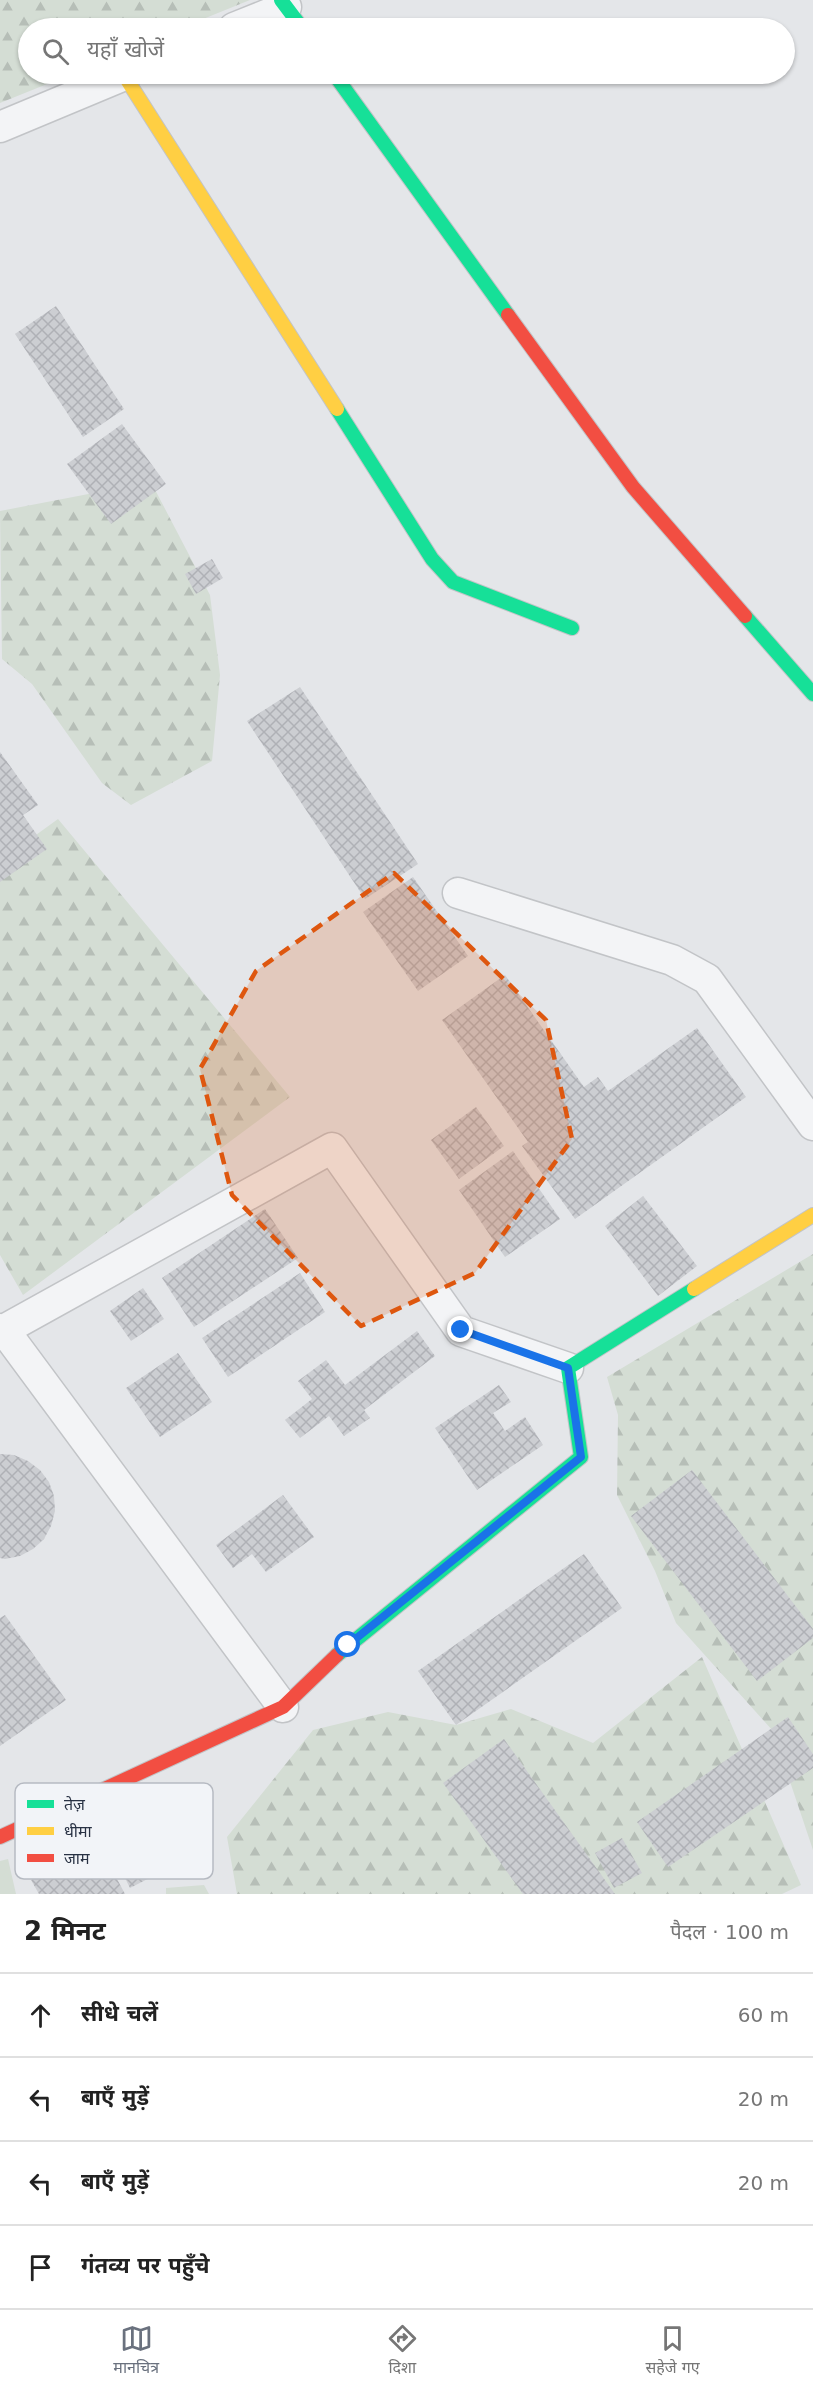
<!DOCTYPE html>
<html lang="hi">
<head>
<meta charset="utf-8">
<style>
  :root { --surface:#fff; --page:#f2f2f2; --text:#222; --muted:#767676; --line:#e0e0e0; --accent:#6a717e }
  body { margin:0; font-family:"DejaVu Sans","Noto Sans Devanagari",sans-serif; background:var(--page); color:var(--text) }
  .stop { position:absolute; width:18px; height:18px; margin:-14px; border:4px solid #1a73e8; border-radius:50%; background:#fff }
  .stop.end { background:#1a73e8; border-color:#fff; box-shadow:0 2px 6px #0008 }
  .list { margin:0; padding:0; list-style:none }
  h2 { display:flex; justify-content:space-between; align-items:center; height:78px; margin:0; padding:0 24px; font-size:26px }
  h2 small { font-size:20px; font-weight:400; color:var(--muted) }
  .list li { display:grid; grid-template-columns:39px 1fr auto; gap:18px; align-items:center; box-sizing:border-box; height:84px; padding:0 24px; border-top:2px solid var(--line) }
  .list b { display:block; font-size:22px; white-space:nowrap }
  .list em { font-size:20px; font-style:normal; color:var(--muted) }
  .icon { flex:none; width:33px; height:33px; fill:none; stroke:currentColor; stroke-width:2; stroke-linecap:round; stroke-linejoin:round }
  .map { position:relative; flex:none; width:813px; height:1894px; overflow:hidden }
  .search { position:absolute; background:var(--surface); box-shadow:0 2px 4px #0004; left:18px; right:18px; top:18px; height:66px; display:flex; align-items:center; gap:15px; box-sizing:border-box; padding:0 21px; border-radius:33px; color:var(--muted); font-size:22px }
  .sheet { height:414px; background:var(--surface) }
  nav { display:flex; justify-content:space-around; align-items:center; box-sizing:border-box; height:84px; border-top:2px solid var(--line); background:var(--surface); font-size:16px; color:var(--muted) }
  nav a { display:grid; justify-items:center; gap:3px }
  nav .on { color:var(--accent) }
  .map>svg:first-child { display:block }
  .grass { fill:#d4ddd4 }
  .forest { fill:url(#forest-firs) }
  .building { fill:url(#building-cross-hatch) }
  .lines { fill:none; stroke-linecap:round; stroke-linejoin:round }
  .street-casing { stroke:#c2c4c7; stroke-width:33 }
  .fast-casing { stroke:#c2c4c7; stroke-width:16 }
  .slow-casing { stroke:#c2c4c7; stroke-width:16 }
  .jam-casing { stroke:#c2c4c7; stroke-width:16 }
  .street { stroke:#f3f4f6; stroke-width:30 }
  .fast { stroke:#16e098; stroke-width:14 }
  .slow { stroke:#ffcf43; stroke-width:14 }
  .jam { stroke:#f24e42; stroke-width:14 }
  .route { stroke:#1a73e8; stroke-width:8 }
  .marked { fill:#de570f; fill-opacity:0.2; stroke:#de570f; stroke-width:4.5; stroke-dasharray:12 8; stroke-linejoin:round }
  .key { fill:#f2f4f8; stroke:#b6bac2; stroke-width:1.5 }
  .key-label { font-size:16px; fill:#293244 }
</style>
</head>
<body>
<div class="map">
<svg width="813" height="1894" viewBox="0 0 813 1894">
  <defs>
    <pattern id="forest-firs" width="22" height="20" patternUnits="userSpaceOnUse" patternTransform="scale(1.5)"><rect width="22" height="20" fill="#d4ddd4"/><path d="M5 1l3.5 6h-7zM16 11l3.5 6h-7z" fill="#b6beb7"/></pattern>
    <pattern id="building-cross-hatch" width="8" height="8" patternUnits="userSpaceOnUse" patternTransform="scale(1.5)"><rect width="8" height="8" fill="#ccced2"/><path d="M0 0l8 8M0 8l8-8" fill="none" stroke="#afb1b6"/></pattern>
  </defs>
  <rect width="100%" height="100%" fill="#e4e6e9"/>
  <path class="grass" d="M 8,1859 L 16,1894 L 0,1894 L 0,1861 Z
    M 204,1885 L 209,1894 L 166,1894 L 166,1888 Z"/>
  <path class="forest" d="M 0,0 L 250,0 L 181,28 L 28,28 L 28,74 L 72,74 L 0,103 Z
    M 151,482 L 210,595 L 220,675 L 212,761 L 131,805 L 102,783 L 32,684 L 2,659 L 0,511 Z
    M 58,819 L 290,1097 L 23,1295 L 0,1255 L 0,861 Z
    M 813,1254 L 813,1850 L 773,1731 L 676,1623 L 655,1571 L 617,1495 L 618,1415 L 607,1377 Z
    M 702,1657 L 801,1885 L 782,1894 L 237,1894 L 227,1837 L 313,1730 L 388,1712 L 456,1725 L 511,1709 L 593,1743 Z"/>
  <path class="building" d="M 56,306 L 124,409 L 83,437 L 15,334 Z
    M 122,424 L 166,484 L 111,524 L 67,464 Z
    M 212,559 L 223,578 L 196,594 L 185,574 Z
    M 300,687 L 418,864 L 365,899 L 247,721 Z
    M 0,752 L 38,805 L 23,815 L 47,849 L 0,882 Z
    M 413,877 L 468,956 L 418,991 L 363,912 Z
    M 505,975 L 584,1087 L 598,1077 L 608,1091 L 697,1028 L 746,1097 L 575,1219 L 522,1146 L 528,1142 L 442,1020 Z
    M 476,1107 L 504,1146 L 459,1179 L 431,1140 Z
    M 513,1151 L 560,1219 L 505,1257 L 459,1190 Z
    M 643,1196 L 697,1266 L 658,1296 L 605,1226 Z
    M 265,1209 L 298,1258 L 194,1327 L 162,1278 Z
    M 300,1273 L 325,1312 L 228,1377 L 202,1338 Z
    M 143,1288 L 164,1319 L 131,1341 L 110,1311 Z
    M 417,1331 L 435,1356 L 364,1410 L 370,1418 L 344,1436 L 329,1416 L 300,1438 L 285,1420 L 312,1399 L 298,1381 L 326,1360 L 345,1385 Z
    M 178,1353 L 212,1402 L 160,1437 L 126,1388 Z
    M 499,1385 L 511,1402 L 493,1413 L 505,1431 L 525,1417 L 543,1445 L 477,1490 L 435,1428 Z
    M 0,1454 L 14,1455 L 28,1461 L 40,1470 L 49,1482 L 54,1496 L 55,1511 L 51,1526 L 44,1539 L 33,1549 L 20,1556 L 5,1559 L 0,1558 Z
    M 692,1470 L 813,1629 L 813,1638 L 757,1681 L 631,1516 Z
    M 283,1495 L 314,1537 L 266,1572 L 252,1554 L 233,1568 L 216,1545 Z
    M 584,1554 L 622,1608 L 456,1725 L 418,1671 Z
    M 5,1615 L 66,1700 L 0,1746 L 0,1618 Z
    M 788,1717 L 813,1754 L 813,1768 L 668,1867 L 637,1822 Z
    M 504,1739 L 615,1894 L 523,1894 L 443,1783 Z
    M 158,1832 L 175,1865 L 130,1888 L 113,1854 Z
    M 622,1838 L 642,1873 L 614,1888 L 595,1853 Z
    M 99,1845 L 125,1894 L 39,1894 L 31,1880 Z"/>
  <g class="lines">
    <defs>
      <path id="street" d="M 234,28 L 286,7
        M 0,127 L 127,74
        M 458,893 L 672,960 L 707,979 L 813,1125
        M 0,1329 L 4,1330 L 332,1148 L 461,1331 L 568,1368
        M 4,1330 L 283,1707"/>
      <path id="fast" d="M 281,0 L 302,28
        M 334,74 L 508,315
        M 337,409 L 432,559 L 453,582 L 572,628
        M 745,616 L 813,694
        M 337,1655 L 581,1457 L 568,1368 L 694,1289"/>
      <path id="slow" d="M 124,75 L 337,409
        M 694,1289 L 813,1215"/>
      <path id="jam" d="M 508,315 L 633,487 L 745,616
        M 0,1837 L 283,1707 L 337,1655"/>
    </defs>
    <use href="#street" class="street-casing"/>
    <use href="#fast" class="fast-casing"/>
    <use href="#slow" class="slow-casing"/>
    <use href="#jam" class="jam-casing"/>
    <use href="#street" class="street"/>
    <use href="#fast" class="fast"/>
    <use href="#slow" class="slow"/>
    <use href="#jam" class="jam"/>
  </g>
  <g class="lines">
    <path class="route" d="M 348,1645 L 581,1457 L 568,1368 L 461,1330"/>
  </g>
  <path class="marked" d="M 394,873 L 546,1020 L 572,1139 L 475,1273 L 361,1326 L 232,1195 L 200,1069 L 256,971 Z"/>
  <rect x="15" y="1783" width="198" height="96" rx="9" class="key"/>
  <rect x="27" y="1800" width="27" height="8" fill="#16e098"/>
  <rect x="27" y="1827" width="27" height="8" fill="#ffcf43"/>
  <rect x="27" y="1854" width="27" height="8" fill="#f24e42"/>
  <g class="key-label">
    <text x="64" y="1810">तेज़</text>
    <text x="64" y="1837">धीमा</text>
    <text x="64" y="1864">जाम</text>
  </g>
</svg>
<div class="stop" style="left:348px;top:1645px"></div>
<div class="stop end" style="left:461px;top:1330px"></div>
<div class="search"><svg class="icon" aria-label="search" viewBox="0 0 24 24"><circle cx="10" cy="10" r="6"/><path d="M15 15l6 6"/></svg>यहाँ खोजें</div>
</div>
<section class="sheet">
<h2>2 मिनट<small>पैदल · 100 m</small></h2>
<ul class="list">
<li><svg class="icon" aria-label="ahead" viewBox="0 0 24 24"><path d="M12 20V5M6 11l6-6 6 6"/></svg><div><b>सीधे चलें</b></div><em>60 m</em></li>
<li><svg class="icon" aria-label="left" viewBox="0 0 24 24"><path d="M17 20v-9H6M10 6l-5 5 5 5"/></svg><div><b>बाएँ मुड़ें</b></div><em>20 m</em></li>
<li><svg class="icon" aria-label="left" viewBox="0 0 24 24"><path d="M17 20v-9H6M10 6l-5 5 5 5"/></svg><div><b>बाएँ मुड़ें</b></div><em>20 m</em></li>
<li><svg class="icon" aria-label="arrive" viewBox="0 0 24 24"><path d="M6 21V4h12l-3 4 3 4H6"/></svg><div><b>गंतव्य पर पहुँचे</b></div></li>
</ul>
</section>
<nav>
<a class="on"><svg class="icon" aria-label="map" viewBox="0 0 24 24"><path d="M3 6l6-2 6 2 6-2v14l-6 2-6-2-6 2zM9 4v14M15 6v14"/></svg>मानचित्र</a>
<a><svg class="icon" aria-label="directions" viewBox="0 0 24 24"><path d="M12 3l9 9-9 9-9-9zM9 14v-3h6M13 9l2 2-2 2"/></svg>दिशा</a>
<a><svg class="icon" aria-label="saved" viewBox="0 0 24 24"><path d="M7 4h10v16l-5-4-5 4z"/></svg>सहेजे गए</a>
</nav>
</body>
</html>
